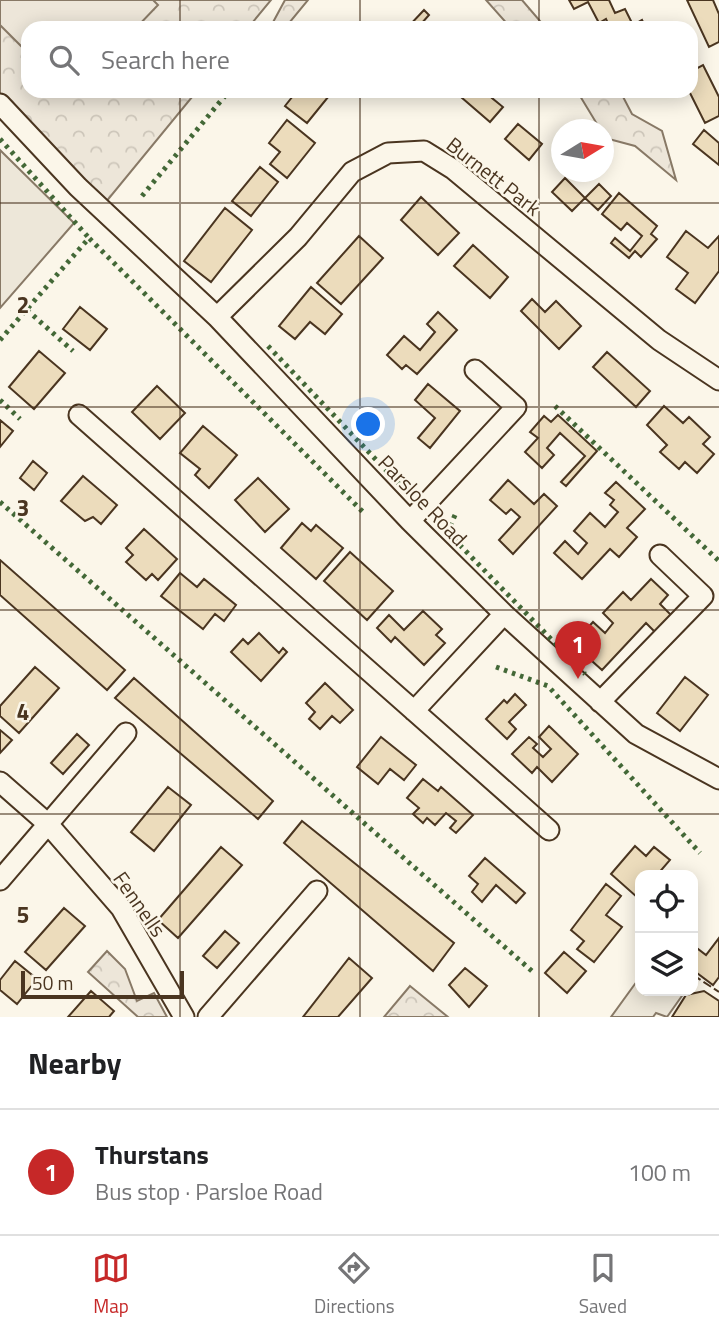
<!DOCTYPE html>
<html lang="en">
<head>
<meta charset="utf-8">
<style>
  :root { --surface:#fff; --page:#f2f2f2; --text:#202124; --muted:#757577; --line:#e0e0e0; --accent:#c62828 }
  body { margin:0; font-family:"Titillium Web",sans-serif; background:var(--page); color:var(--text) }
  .controls { position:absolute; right:21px; bottom:21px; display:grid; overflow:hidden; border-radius:14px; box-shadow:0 4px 18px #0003 }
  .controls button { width:63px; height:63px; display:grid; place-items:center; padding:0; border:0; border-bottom:2px solid var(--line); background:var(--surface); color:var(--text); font:35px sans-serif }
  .compass { position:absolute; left:551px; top:119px; width:63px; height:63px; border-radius:50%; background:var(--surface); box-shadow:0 4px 18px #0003; rotate:79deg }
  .scale { position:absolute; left:21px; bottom:18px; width:163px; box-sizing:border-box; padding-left:7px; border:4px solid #4a3520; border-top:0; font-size:19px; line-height:24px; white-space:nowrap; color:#4a3520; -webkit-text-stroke:5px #fbf6e9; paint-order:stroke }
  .you { position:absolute; left:369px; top:425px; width:24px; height:24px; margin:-18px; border:5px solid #fff; border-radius:50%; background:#1a73e8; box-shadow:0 0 0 10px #1a73e833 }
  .badge { display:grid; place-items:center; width:46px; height:46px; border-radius:50%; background:var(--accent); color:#fff; font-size:23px; font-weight:700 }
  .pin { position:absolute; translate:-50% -58px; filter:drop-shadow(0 2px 4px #0008) }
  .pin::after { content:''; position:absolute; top:37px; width:24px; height:21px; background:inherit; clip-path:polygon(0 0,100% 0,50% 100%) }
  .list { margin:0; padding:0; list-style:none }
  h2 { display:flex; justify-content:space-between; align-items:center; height:91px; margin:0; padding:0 28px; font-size:30px }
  h2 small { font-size:23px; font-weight:400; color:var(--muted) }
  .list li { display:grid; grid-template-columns:46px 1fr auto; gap:21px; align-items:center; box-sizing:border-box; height:126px; padding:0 28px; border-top:2px solid var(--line) }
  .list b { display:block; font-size:26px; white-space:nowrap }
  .list p { margin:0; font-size:23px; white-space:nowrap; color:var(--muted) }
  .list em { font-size:23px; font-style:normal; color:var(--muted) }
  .icon { flex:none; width:38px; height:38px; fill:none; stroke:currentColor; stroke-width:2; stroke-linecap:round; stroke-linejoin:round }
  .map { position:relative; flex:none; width:719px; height:1017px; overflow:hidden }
  .search { position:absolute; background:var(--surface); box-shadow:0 4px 18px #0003; left:21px; right:21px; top:21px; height:77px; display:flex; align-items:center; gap:18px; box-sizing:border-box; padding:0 24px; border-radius:21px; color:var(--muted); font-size:26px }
  .sheet { height:217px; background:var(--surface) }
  nav { display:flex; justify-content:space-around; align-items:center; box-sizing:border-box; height:98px; border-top:2px solid var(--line); background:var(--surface); font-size:19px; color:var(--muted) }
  nav a { display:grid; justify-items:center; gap:4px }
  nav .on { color:var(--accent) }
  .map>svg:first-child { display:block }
  .forest { fill:url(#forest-crowns); stroke:#887966; stroke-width:2 }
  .garden { fill:#ede6d9; stroke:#887966; stroke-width:2 }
  .parking { fill:#ede7d9; stroke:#887966; stroke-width:2 }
  .building { fill:#ecdcbc; stroke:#4a3520; stroke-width:2 }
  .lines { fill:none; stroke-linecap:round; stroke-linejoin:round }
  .street-casing { stroke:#4a3520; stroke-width:23 }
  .street { stroke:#fbf6e9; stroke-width:19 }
  .hedge { stroke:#436837; stroke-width:5; stroke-dasharray:3.5 5; stroke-linecap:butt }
  .fence { stroke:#4a3520; stroke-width:2; stroke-dasharray:9 3.5; stroke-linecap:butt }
  .grid { fill:none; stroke:#4a3520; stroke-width:2; stroke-opacity:0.55 }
  .labels { text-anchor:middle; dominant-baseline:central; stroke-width:5; stroke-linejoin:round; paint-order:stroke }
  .street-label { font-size:21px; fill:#4a3520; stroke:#fbf6e9 }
  .grid-label { font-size:23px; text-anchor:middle; font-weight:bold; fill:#4a3520; stroke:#fbf6e9; stroke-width:5; stroke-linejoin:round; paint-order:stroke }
</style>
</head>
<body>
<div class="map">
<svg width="719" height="1017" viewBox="0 0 719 1017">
  <defs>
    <pattern id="forest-crowns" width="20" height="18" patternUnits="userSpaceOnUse" patternTransform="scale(1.75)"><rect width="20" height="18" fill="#ede6d9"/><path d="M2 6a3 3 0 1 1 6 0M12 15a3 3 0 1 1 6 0" fill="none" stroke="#cdc6ba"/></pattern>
  </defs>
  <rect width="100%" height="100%" fill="#fbf6e9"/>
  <path class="forest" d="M 0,0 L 271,0 L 248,28 L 28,28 L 28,91 L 197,91 L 101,208 L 0,108 Z
    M 285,0 L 308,0 L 285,28 L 274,28 L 271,26 Z
    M 486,0 L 522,0 L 546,28 L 511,28 Z
    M 577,91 L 620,91 L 632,114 L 662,131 L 676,180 L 635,146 L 605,138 L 604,130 L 600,129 Z
    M 107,951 L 125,969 L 137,1001 L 154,993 L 167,1017 L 138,1017 L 88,972 Z
    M 410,986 L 448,1017 L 384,1017 Z"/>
  <path class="garden" d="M 0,0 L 153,0 L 158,5 L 136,28 L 28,28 L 28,53 L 0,25 Z"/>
  <path class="parking" d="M 0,150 L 74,223 L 0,308 Z
    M 640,977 L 640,991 L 684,993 L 667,1017 L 656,1013 L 653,1017 L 611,1017 Z"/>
  <path class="building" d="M 569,0 L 609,0 L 615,13 L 625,9 L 633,25 L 642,20 L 646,28 L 610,28 L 606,19 L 599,23 L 588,2 L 574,9 Z
    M 687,0 L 713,0 L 719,14 L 719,42 L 709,47 Z
    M 424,10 L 429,15 L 421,24 L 425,28 L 407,28 Z
    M 703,65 L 719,97 L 719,116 L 705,123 L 689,91 L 691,68 L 692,71 Z
    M 297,91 L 333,91 L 307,123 L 285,106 Z
    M 454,91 L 498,91 L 492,98 L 503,107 L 490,122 Z
    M 287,120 L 315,143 L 287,178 L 270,164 L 280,152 L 269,143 Z
    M 518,124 L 542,144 L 529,160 L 505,139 Z
    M 704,130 L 719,143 L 719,165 L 693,144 Z
    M 260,167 L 278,182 L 251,216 L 232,201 Z
    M 565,178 L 585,198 L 572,211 L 552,192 Z
    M 599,184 L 611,196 L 598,210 L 585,198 Z
    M 619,193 L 657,226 L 651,234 L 657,239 L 641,257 L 635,251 L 629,258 L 611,243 L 615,238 L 630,251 L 642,236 L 627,223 L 621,230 L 602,214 Z
    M 421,197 L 459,233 L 438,255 L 401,220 Z
    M 225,208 L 252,230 L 211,282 L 184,261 Z
    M 686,231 L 708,248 L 719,236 L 719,271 L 695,303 L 676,289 L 688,273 L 667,257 Z
    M 359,236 L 383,258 L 341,304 L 317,283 Z
    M 473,245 L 508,277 L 490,298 L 454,266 Z
    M 311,287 L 342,314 L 325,334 L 310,322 L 295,339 L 279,326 Z
    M 532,299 L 545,312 L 556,301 L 581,326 L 559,349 L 521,311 Z
    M 80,307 L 107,329 L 90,350 L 63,329 Z
    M 438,312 L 457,330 L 417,374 L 406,365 L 402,369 L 387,355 L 404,336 L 420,350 L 435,332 L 427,324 Z
    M 39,351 L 65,373 L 34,409 L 9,387 Z
    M 607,352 L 650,391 L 636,407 L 593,367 Z
    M 428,384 L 460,411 L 430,448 L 418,438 L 435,418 L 415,400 Z
    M 157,386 L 185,413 L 160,439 L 132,412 Z
    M 664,406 L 683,423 L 689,417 L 710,437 L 703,444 L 714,454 L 697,473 L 685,462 L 679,469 L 660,452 L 667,445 L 647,425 Z
    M 558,415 L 597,451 L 566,486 L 561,482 L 585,456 L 560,433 L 547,448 L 554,455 L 542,468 L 525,452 L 538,438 L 530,432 L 544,416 L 551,422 Z
    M 0,420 L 13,431 L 0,447 Z
    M 203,426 L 237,455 L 209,488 L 195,475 L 200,469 L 180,453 Z
    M 33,461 L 47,473 L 34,490 L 20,478 Z
    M 83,476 L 117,505 L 101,524 L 93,517 L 85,521 L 61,501 Z
    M 258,478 L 289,509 L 265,532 L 235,500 Z
    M 508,480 L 534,504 L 544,494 L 557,506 L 513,554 L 499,540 L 520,517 L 511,509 L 506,514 L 490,500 Z
    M 616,482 L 645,509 L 627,528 L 637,537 L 619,557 L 610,549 L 582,579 L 554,553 L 565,541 L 578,554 L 587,543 L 574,531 L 590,513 L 605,527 L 618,512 L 610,505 L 614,500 L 605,493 Z
    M 302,523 L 311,531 L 316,525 L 343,548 L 316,579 L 281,548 Z
    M 144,529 L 177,559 L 158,580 L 152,574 L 146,580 L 126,562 L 133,555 L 126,548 Z
    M 350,552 L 393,591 L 367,620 L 324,581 Z
    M 0,560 L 125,670 L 107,690 L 0,595 Z
    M 180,573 L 197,587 L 204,579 L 236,605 L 224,621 L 215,614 L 203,629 L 161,596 Z
    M 651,579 L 668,595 L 660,604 L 671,615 L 655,632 L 646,623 L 602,670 L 573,644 L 593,622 L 605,633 L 613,623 L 603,613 L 623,592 L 631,600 Z
    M 423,611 L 442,629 L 436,635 L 445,643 L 424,665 L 395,637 L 391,642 L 377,628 L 389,615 L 404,630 Z
    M 259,633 L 279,653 L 283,648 L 287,652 L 261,681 L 231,652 L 243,639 L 248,644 Z
    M 35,667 L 59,688 L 19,733 L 0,716 L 0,706 Z
    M 685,677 L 708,695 L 680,731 L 657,713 Z
    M 134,678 L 273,801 L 258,819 L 115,698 Z
    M 325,683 L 353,710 L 340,723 L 332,716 L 320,729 L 309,719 L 315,712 L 306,703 Z
    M 515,694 L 526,705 L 509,722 L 516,729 L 507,739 L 486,719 L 504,700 L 507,703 Z
    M 549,726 L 578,754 L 552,782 L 537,767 L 532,773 L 512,754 L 529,737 L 537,744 L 533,748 L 543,757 L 551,749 L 539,737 Z
    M 0,730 L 12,740 L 0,753 Z
    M 77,734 L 89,745 L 63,774 L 51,763 Z
    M 381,737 L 416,765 L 404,780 L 390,769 L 378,784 L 357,767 Z
    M 423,779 L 438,791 L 441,787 L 473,815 L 456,833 L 450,828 L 456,821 L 446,813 L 435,825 L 427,818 L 423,823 L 413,814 L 419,808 L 407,798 Z
    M 168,787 L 191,805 L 154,851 L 131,832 Z
    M 302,821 L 454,943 L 433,971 L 284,843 Z
    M 635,846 L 646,856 L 654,847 L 670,860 L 657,875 L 640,875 L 638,898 L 611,874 Z
    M 221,847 L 242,865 L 178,938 L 158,920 Z
    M 485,858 L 525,893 L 516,903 L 496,885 L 482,902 L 472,892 L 478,884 L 469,876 Z
    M 606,884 L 621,896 L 606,915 L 622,927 L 594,962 L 577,949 L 584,941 L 571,930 Z
    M 64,908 L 85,926 L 46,970 L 25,952 Z
    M 225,931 L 239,943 L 217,968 L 203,956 Z
    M 719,938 L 719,977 L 713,985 L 693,970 L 693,956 L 698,949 L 706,955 Z
    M 564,952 L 586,971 L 567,993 L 545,973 Z
    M 349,958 L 372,978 L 338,1017 L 303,1017 Z
    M 15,961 L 37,979 L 17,1004 L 0,990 L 0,980 Z
    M 465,968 L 487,986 L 469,1007 L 449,985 Z
    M 91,991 L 114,1011 L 109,1017 L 68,1017 Z
    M 704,991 L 719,1001 L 719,1017 L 672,1017 L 686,995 Z"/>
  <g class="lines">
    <defs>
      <path id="street" d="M 0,104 L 78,187 L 217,317 L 410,521 L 504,614 L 636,734 L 719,779
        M 217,317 L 298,237 L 352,172 L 388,153 L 424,151 L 453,169 L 659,340 L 719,380
        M 79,415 L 549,830
        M 410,521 L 516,407 L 475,370
        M 600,702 L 703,596 L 660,555
        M 414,711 L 504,614
        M 0,782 L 48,824 L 121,908 L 184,1017
        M 0,880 L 126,733
        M 208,1017 L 317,891"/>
    </defs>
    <use href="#street" class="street-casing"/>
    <use href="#street" class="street"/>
    <path class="hedge" d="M 0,139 L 89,238
      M 142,196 L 229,91
      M 27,310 L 73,351
      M 0,340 L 89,238 L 365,514
      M 268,346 L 402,487
      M 0,400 L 20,419
      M 555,406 L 719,561
      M 0,502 L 533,972
      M 455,515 L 451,524 L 452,537 L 585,674
      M 496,667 L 548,686 L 700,853"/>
    <path class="fence" d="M 693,975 L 719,992"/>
  </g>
  <path class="grid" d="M 180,0 L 180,28M 360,0 L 360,28M 539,0 L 539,28M 180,91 L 180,1017M 360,91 L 360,1017M 539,91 L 539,1017M 0,203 L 719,203M 0,407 L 719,407M 0,610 L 719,610M 0,814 L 719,814"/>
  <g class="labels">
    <g class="street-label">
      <text transform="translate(494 176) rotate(38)">Burnett Park</text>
      <text transform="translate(423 500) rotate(46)">Parsloe Road</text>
      <text transform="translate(140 904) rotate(55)">Fennells</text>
    </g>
  </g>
  <g class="grid-label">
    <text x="23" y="313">2</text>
    <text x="23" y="516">3</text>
    <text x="23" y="720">4</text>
    <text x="23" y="923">5</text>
  </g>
</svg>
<div class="controls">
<button><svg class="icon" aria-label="locate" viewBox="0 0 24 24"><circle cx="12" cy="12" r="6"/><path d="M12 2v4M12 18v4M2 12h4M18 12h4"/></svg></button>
<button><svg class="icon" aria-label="layers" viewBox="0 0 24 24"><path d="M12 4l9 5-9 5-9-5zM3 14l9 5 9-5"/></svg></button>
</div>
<svg class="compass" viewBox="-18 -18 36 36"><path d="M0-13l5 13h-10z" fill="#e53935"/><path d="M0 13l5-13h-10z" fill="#757577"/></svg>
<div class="scale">50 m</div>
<div class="you"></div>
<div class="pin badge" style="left:578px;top:679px">1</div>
<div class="search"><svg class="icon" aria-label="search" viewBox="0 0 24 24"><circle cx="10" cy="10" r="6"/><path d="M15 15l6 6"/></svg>Search here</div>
</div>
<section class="sheet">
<h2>Nearby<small></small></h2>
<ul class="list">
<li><span class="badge">1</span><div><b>Thurstans</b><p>Bus stop · Parsloe Road</p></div><em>100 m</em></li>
</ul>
</section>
<nav>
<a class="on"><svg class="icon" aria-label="map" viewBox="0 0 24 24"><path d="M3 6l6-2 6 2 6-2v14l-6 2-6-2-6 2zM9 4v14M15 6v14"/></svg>Map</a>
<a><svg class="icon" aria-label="directions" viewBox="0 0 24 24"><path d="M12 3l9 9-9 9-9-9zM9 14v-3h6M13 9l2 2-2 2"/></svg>Directions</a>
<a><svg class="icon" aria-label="saved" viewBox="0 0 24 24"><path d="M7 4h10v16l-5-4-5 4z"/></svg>Saved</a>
</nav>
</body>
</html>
